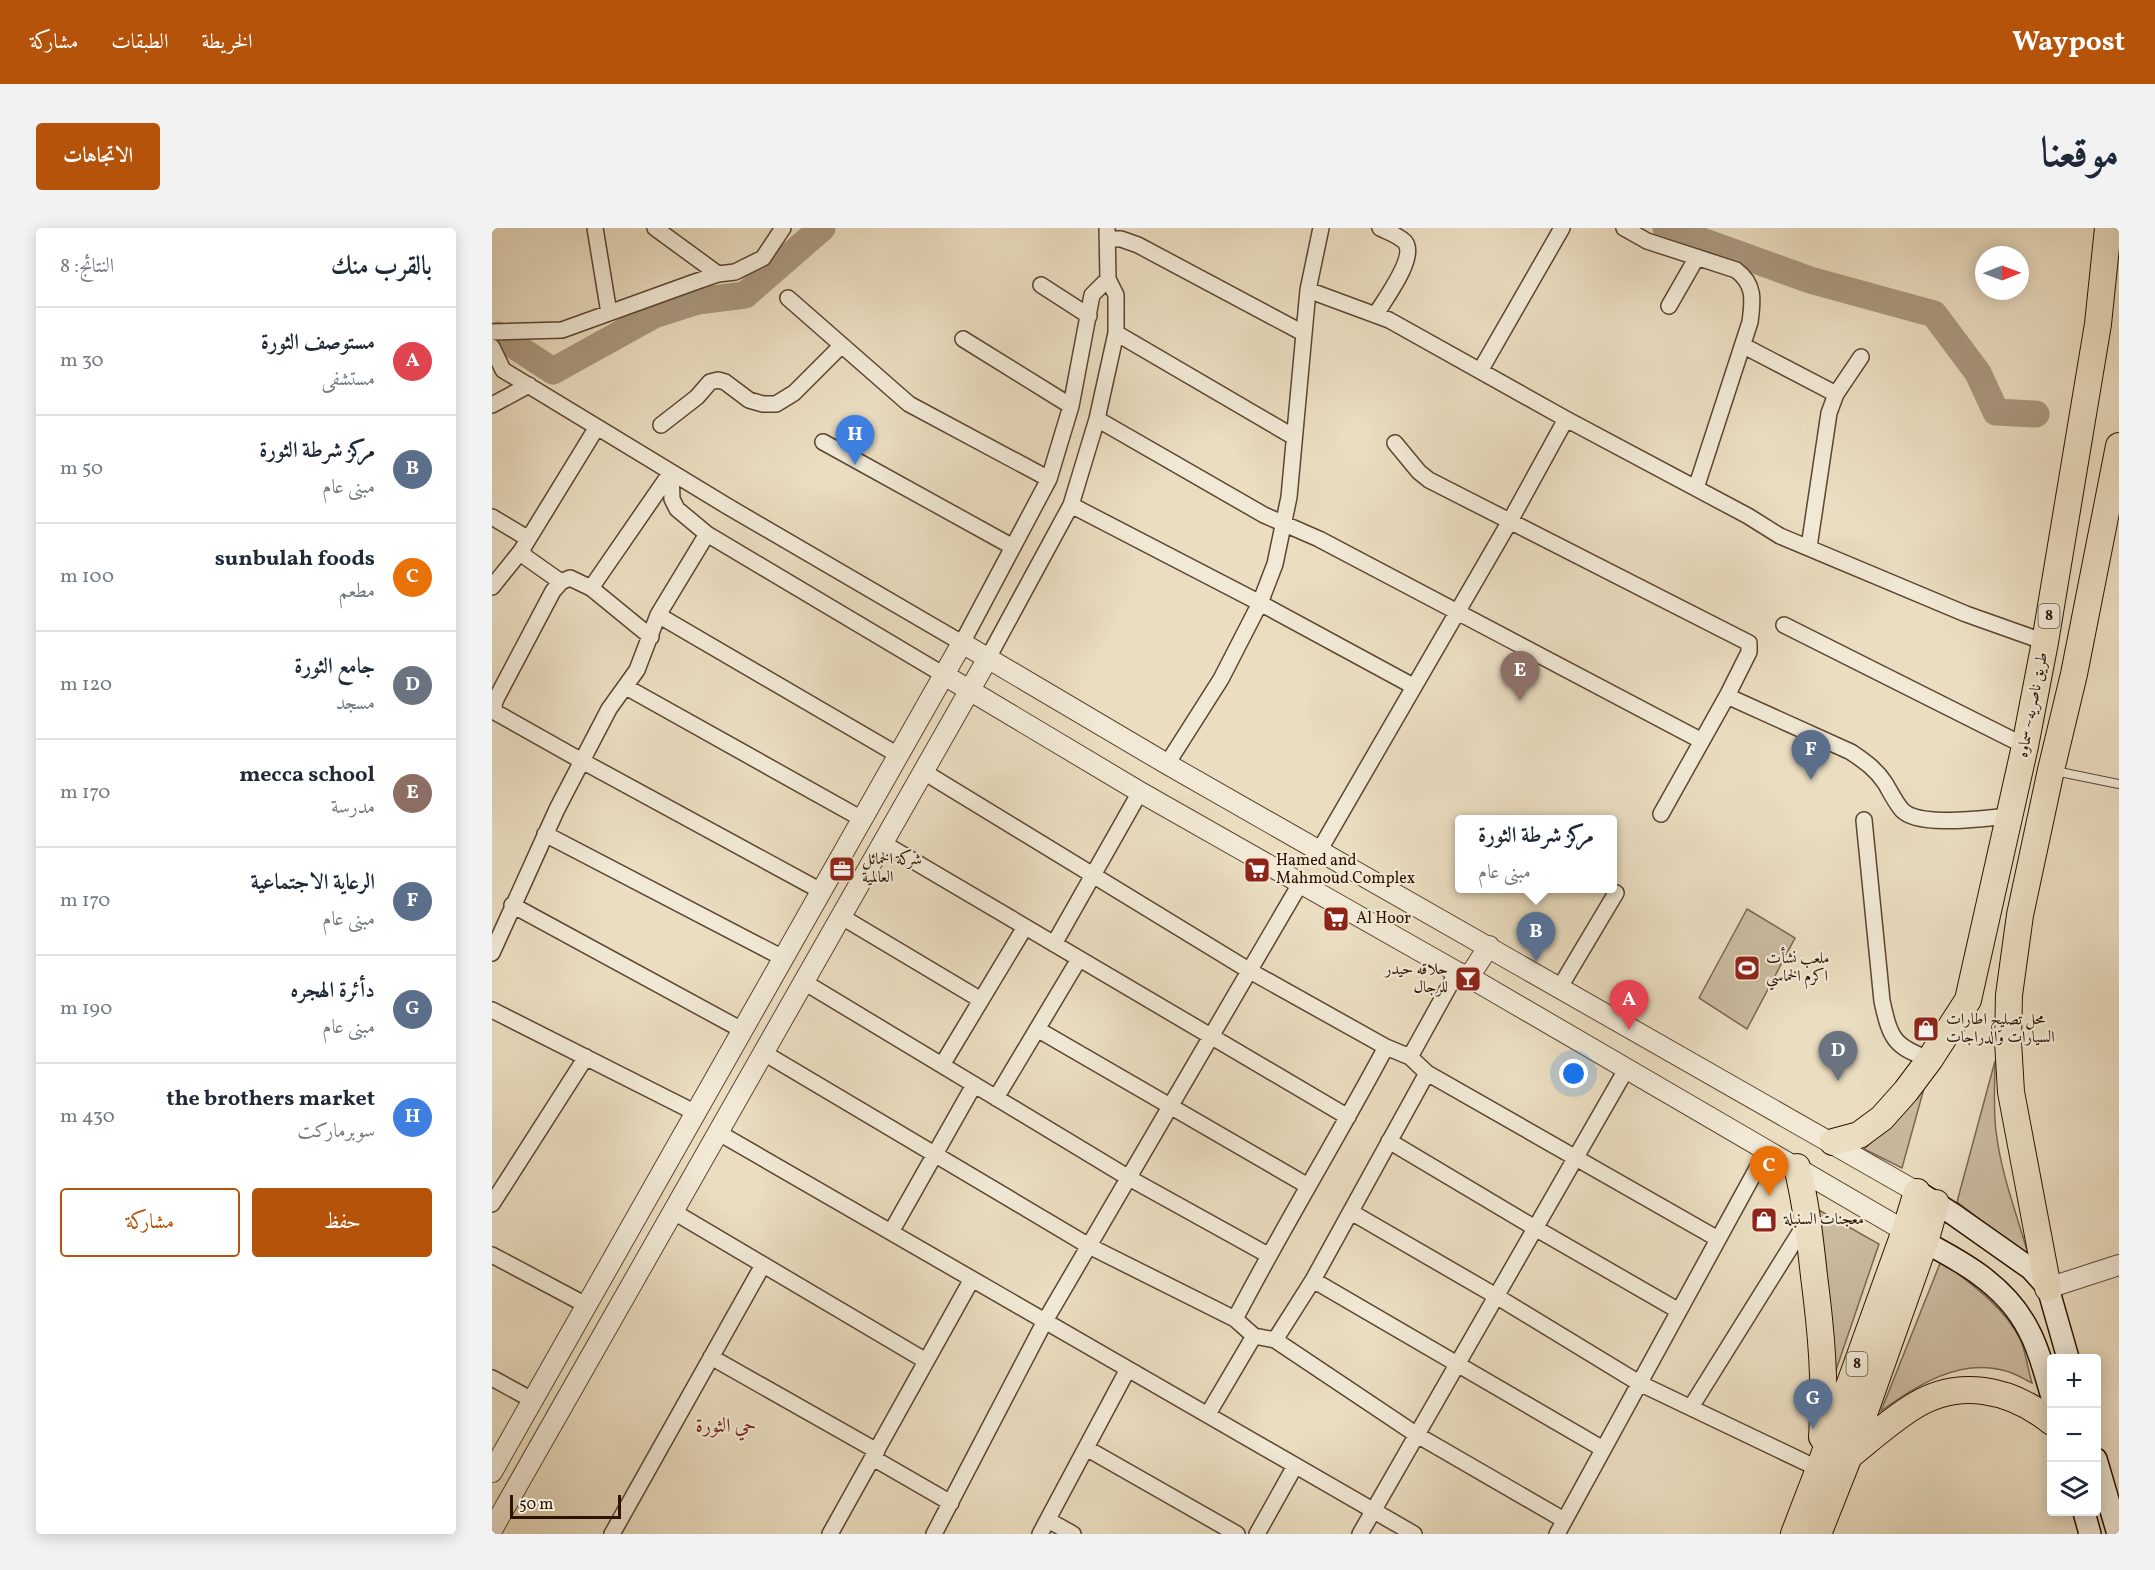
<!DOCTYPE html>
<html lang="ar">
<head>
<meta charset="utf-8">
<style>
  :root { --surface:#fff; --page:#f2f2f3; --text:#1f2937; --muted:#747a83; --line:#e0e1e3; --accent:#b45309 }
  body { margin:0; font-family:Vollkorn,Amiri,serif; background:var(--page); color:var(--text); direction:rtl }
  .controls { position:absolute; right:18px; bottom:18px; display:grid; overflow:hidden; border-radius:6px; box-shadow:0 3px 15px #0003 }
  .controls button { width:54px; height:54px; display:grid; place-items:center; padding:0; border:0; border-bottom:2px solid var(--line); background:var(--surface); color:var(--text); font:30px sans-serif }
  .compass { position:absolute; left:1483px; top:18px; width:54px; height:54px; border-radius:50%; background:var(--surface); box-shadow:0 3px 15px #0003; rotate:89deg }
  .scale { position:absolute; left:18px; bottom:15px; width:111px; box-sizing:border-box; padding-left:6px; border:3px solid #2d1200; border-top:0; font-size:16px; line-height:21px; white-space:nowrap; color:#2d1200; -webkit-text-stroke:4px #f1e9d6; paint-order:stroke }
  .you { position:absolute; left:1082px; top:846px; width:21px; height:21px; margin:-15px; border:4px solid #fff; border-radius:50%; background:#1a73e8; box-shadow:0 0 0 9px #1a73e833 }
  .badge { display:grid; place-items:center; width:39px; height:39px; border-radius:50%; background:var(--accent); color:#fff; font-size:20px; font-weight:700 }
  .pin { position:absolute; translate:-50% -50px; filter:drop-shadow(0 2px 3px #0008) }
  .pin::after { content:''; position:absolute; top:32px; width:21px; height:18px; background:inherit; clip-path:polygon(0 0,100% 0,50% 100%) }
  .popup { position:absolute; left:963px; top:587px; width:162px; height:78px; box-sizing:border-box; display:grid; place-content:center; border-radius:6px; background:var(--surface); filter:drop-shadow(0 2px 4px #0005); font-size:20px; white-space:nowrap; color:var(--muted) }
  .popup b { font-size:22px; color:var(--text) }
  .popup::after { content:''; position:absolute; left:50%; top:100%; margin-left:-12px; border:12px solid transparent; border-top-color:var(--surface) }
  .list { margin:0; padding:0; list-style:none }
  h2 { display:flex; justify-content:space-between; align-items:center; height:78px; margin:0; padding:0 24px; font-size:26px }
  h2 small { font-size:20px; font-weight:400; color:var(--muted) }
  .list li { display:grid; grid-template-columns:39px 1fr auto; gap:18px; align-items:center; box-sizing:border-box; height:108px; padding:0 24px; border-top:2px solid var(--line) }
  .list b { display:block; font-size:22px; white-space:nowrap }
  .list p { margin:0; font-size:20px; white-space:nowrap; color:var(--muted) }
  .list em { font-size:20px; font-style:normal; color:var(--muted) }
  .actions { display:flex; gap:12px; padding:18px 24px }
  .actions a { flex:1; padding:14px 0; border:2px solid var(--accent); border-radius:6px; text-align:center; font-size:21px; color:var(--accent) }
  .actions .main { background:var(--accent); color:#fff }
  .icon { flex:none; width:33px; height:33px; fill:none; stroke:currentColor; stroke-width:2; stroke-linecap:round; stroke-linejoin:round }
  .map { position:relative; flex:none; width:1627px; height:1306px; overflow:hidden; direction:ltr; border-radius:6px }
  header { display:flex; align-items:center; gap:36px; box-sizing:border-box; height:84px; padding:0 30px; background:var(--accent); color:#fff }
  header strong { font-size:28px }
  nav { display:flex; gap:33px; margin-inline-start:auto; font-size:21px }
  .intro { display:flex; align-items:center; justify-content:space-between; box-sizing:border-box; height:144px; padding:0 36px }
  h1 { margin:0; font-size:42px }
  .button { padding:15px 27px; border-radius:6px; background:var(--accent); color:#fff; font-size:21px; font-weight:700 }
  main { display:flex; gap:36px; padding:0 36px }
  aside { flex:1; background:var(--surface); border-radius:6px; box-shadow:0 3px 15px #0003 }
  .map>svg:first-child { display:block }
  .green { fill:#caba9f; stroke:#7c6650; stroke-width:1.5 }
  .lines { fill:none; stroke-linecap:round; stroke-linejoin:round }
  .river { stroke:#aa987f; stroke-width:27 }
  .service-casing { stroke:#5c4530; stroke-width:10 }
  .minor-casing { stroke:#5c4530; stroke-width:18 }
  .tertiary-casing { stroke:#5c4530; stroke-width:22 }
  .secondary-casing { stroke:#2d1200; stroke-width:24 }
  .trunk-casing { stroke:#2d1200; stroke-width:28 }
  .service { stroke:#f1e9d6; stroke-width:8 }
  .minor { stroke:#f1e9d6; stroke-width:15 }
  .tertiary { stroke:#f1e9d6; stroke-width:20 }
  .secondary { stroke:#f1e9d6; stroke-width:21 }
  .trunk { stroke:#eaddc0; stroke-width:26 }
  .labels { text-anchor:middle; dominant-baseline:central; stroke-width:4.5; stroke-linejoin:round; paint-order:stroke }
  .shield { fill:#f1e9d6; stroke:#685240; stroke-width:1.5 }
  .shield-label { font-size:15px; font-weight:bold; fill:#2d1200 }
  .street-label { font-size:16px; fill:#2d1200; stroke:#f1e9d6 }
  .poi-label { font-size:16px; fill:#2d1200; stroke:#f1e9d6; text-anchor:start }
  .quarter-label { font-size:20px; fill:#7a1f14; stroke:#f1e9d6 }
</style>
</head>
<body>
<header>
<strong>Waypost</strong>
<nav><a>الخريطة</a><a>الطبقات</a><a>مشاركة</a></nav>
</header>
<div class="intro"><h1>موقعنا</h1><a class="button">الاتجاهات</a></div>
<main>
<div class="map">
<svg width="1627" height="1306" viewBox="0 0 1627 1306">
  <rect width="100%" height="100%" fill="#eaddc0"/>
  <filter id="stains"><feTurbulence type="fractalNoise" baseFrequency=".00333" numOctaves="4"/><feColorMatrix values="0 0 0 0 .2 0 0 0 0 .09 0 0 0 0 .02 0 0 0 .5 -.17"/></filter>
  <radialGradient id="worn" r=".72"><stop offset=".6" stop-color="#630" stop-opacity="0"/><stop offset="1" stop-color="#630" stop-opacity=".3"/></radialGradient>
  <path class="green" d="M 1255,681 L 1303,710 L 1255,801 L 1207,770 Z
    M 1503,833 C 1503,856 1501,879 1504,903 C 1509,946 1525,987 1537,1029 L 1465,974 Z
    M 1434,853 L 1410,940 L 1372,921 L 1404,892 Z
    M 1325,981 L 1387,1016 L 1341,1151 Z
    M 1449,1033 C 1477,1054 1514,1080 1529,1113 C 1534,1126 1536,1142 1540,1155 C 1531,1151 1523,1145 1514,1143 C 1467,1129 1425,1158 1389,1183 Z"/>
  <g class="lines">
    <path class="river" d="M 1174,0 L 1318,52 L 1442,86 L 1486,145 L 1504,184 L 1544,186
      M 6,107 L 61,143 L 162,87 L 206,73 L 253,67 L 330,0"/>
    <defs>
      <path id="service" d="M 1563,543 L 1627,556"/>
      <path id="minor" d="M 103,0 L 117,85
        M 163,0 L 226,46
        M 1132,0 L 1155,13 L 1244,42 C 1263,56 1261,72 1258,94 L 1204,260
        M 616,11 L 629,11 L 646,17 L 811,105
        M 549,57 L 597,88
        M 816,62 L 897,92 L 1074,191 L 1256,288 L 1288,308 L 1474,386 L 1553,414
        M 296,70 L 417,176 L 557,251
        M 1177,78 L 1205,29
        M 884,86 C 893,71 925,29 913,14 C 906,7 896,4 888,0
        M 0,104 L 70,102 L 200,55 L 226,46 L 243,44 L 271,30 L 291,0
        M 624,105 L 802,209
        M 471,111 L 579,178
        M 1252,118 L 1344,166
        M 0,119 L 11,142 L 235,278 L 470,415 L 557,251 L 579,178 L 600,67 L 616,51
        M 988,143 L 1070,0
        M 0,177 L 37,157
        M 605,191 L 772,287 L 827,311 L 1210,513
        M 169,197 L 205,169 L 218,154 L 226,152 L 233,154 L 257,172 L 271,176 L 284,176 L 302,165 L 349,118
        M 331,214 L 521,319
        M 903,215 L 927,244 L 937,252 L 1257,415 L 1257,424 L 1235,468 L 1169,586
        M 179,244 L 180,271 L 185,281 L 215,306 L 452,447
        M 579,277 L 768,375 L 921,458
        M 0,289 L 35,310
        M 1317,319 L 1337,185 L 1344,166 L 1369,129
        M 69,354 L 35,330 L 29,323 L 105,199
        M 0,359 L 29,323
        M 99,360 L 78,350 L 69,354 L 61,363 L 5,469 L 2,476 L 3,484 L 90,533 L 329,663
        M 166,387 L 406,527
        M 1292,397 L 1533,518
        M 159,409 L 99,360 L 179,244
        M 496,430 L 579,277 L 605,191 L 624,105 L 624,67 L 616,51 L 615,0
        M 134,459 L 370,591
        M 1235,468 L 1359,524 C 1372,533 1384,541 1393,555 C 1398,563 1403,574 1410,582 C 1427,600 1493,590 1518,588
        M 675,536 L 729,451 L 768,375 L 783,336 L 797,269 L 816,62 L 829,0
        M 432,544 L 758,743 L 894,819 L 918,829 L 935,845 L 1226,1011
        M 1372,592 L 1390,773 C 1398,809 1401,819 1438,831
        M 53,606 L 291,730
        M 391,615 L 856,889
        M 827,623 L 1018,293 L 1074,191
        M 20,677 L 250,802
        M 350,689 L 489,772
        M 562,716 L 648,564
        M 0,725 L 65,581 L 117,481 L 145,442 L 166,387 L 215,306
        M 312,754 L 637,950 L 776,1027
        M 1068,759 L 1124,665
        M 0,782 L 204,885
        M 545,801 L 816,958
        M 272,825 L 597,1018 L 743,1091 L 762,1108 L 783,1112 L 925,1207 L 1072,1292
        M 918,829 L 965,744
        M 450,837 L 533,699
        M 504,870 L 587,731
        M 227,905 L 922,1306
        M 897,913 L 1043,1000 L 1187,1083
        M 0,976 L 94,829
        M 182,984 L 434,1133
        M 859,984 L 1004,1068 L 1147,1155 L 1327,1241
        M 399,1004 L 482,857
        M 0,1027 L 94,1077
        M 821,1052 L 1111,1221
        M 743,1091 C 791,999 845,911 894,819
        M 783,1112 L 821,1052 L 935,845
        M 219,1129 L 385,1223
        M 0,1150 L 42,1173
        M 1199,1179 L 1315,993
        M 716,1186 L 762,1108
        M 594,1220 L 745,1306
        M 381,1230 L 459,1275
        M 556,1292 L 581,1306
        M 120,1306 L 271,1037
        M 338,1306 L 480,1051
        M 442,1306 L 553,1093 L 808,656
        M 548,1306 L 636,1141
        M 765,1306 L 803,1238
        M 868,1306 L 1135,840
        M 1065,1306 L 1275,922"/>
      <path id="tertiary" d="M 452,447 L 648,564 L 965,744 L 977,749 L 1413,1003
        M 977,749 L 997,718
        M 1556,1060 L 1627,1037
        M 0,1244 L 470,415 L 675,536 L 1425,964
        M 0,1302 L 496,430"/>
      <path id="secondary" d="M 1431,967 L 1461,986 L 1539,1041 L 1556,1060 L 1576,1130
        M 1421,1008 C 1466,1031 1514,1056 1537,1103 C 1548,1123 1553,1147 1560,1169
        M 1604,1231 L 1626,1306
        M 1592,1284 L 1598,1306"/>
      <path id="trunk" d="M 1341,914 L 1367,907 L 1390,890 L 1414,863 L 1438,831 L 1476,772 L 1533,518 L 1553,414 L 1606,96 L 1616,0
        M 1305,939 C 1314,975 1318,1011 1322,1048 C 1329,1102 1334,1155 1330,1209
        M 1556,1060 L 1519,864 L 1516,813 L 1517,767 L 1528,687 L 1559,542 L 1582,446 L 1627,218
        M 1357,1228 C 1377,1212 1397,1194 1419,1180 C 1466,1149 1519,1161 1560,1194
        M 1302,1306 L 1327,1241 L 1413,1003 L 1425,964
        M 1326,1306 L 1357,1228 L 1433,1014 L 1444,975"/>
    </defs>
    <use href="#service" class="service-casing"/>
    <use href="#minor" class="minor-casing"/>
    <use href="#tertiary" class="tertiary-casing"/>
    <use href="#secondary" class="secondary-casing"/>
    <use href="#trunk" class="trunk-casing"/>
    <use href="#service" class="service"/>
    <use href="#minor" class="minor"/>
    <use href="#tertiary" class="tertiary"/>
    <use href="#secondary" class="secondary"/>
    <use href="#trunk" class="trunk"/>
  </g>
  <defs>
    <symbol id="office-square" viewBox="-11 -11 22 22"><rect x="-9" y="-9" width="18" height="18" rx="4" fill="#8f2418" stroke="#f1e9d6"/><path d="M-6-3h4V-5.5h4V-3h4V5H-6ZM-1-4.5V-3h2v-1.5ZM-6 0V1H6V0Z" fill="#fff"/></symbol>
    <symbol id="supermarket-square" viewBox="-11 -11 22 22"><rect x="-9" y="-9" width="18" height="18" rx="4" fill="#8f2418" stroke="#f1e9d6"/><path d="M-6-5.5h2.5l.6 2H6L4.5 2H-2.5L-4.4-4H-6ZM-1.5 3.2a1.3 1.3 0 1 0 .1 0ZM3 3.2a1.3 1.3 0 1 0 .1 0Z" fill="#fff"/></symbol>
    <symbol id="stadium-square" viewBox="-11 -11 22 22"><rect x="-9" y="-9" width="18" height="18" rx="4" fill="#8f2418" stroke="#f1e9d6"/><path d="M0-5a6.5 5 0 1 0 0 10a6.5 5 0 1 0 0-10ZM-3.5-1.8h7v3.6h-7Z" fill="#fff"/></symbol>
    <symbol id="bar-square" viewBox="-11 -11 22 22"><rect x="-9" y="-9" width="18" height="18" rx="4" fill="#8f2418" stroke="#f1e9d6"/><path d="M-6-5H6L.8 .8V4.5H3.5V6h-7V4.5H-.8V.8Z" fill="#fff"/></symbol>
    <symbol id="shop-square" viewBox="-11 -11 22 22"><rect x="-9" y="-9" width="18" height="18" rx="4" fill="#8f2418" stroke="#f1e9d6"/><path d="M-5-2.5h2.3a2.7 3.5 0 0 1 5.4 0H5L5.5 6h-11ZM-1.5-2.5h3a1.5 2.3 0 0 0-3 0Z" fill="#fff"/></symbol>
  </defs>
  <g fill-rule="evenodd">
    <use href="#office-square" x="335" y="626" width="30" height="30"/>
    <use href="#supermarket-square" x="750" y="627" width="30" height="30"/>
    <use href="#supermarket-square" x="829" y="676" width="30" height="30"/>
    <use href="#stadium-square" x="1240" y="725" width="30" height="30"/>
    <use href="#bar-square" x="961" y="736" width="30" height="30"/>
    <use href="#shop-square" x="1419" y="786" width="30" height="30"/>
    <use href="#shop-square" x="1257" y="977" width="30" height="30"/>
  </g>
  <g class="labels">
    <g class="shield">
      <rect x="1546.5" y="376" width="21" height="24" rx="4.5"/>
      <rect x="1354.5" y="1124" width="21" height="24" rx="4.5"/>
    </g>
    <g class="shield-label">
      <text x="1557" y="388">8</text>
      <text x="1365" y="1136">8</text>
    </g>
    <g class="street-label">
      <text transform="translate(1541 477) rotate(-79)">طريق ناصريه~ سماوه</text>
    </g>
    <g class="poi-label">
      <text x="370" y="632">شركة الخمائل<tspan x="370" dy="18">العالمية</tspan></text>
      <text x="784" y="633">Hamed and<tspan x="784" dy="18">Mahmoud Complex</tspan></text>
      <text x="864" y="691">Al Hoor</text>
      <text x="1274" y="731">ملعب نشأت<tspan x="1274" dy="18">اكرم الخماسي</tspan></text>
      <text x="956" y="742" text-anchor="end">حلاقه حيدر<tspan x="956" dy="18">للرجال</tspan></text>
      <text x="1454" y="792">محل تصليح اطارات<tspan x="1454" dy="18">السيارات والدراجات</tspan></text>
      <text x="1292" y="992">معجنات السنبلة</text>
    </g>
    <g class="quarter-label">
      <text x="234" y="1199">حي الثورة</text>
    </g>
  </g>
  <rect width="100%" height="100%" filter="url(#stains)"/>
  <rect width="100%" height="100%" fill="url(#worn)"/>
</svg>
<div class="controls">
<button>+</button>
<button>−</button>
<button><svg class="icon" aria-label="layers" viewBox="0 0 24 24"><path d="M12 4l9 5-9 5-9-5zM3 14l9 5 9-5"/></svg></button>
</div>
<svg class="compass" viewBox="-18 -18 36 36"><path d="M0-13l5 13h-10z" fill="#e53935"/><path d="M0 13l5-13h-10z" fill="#747a83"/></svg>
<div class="scale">50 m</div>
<div class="you"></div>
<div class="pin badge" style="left:1137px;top:802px;background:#e0444e">A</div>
<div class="pin badge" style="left:1044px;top:734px;background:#5c6f8a">B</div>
<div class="popup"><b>مركز شرطة الثورة</b>مبنى عام</div>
<div class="pin badge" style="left:1277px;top:968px;background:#e8710a">C</div>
<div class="pin badge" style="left:1346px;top:853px;background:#6b7280">D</div>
<div class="pin badge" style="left:1028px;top:473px;background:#8d6e63">E</div>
<div class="pin badge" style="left:1319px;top:552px;background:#5c6f8a">F</div>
<div class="pin badge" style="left:1321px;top:1201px;background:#5c6f8a">G</div>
<div class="pin badge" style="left:363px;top:237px;background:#3f7fe0">H</div>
</div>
<aside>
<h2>بالقرب منك<small>النتائج: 8</small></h2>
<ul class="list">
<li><span class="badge" style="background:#e0444e">A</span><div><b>مستوصف الثورة</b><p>مستشفى</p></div><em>30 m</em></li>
<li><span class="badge" style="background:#5c6f8a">B</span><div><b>مركز شرطة الثورة</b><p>مبنى عام</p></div><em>50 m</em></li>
<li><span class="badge" style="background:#e8710a">C</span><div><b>sunbulah foods</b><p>مطعم</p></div><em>100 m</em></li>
<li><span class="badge" style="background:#6b7280">D</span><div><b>جامع الثورة</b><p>مسجد</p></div><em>120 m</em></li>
<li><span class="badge" style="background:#8d6e63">E</span><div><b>mecca school</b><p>مدرسة</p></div><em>170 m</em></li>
<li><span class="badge" style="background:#5c6f8a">F</span><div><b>الرعاية الاجتماعية</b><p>مبنى عام</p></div><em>170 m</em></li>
<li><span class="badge" style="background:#5c6f8a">G</span><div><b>دأئرة الهجره</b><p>مبنى عام</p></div><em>190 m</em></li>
<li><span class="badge" style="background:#3f7fe0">H</span><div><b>the brothers market</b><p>سوبرماركت</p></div><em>430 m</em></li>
</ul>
<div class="actions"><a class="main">حفظ</a><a>مشاركة</a></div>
</aside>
</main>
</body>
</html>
